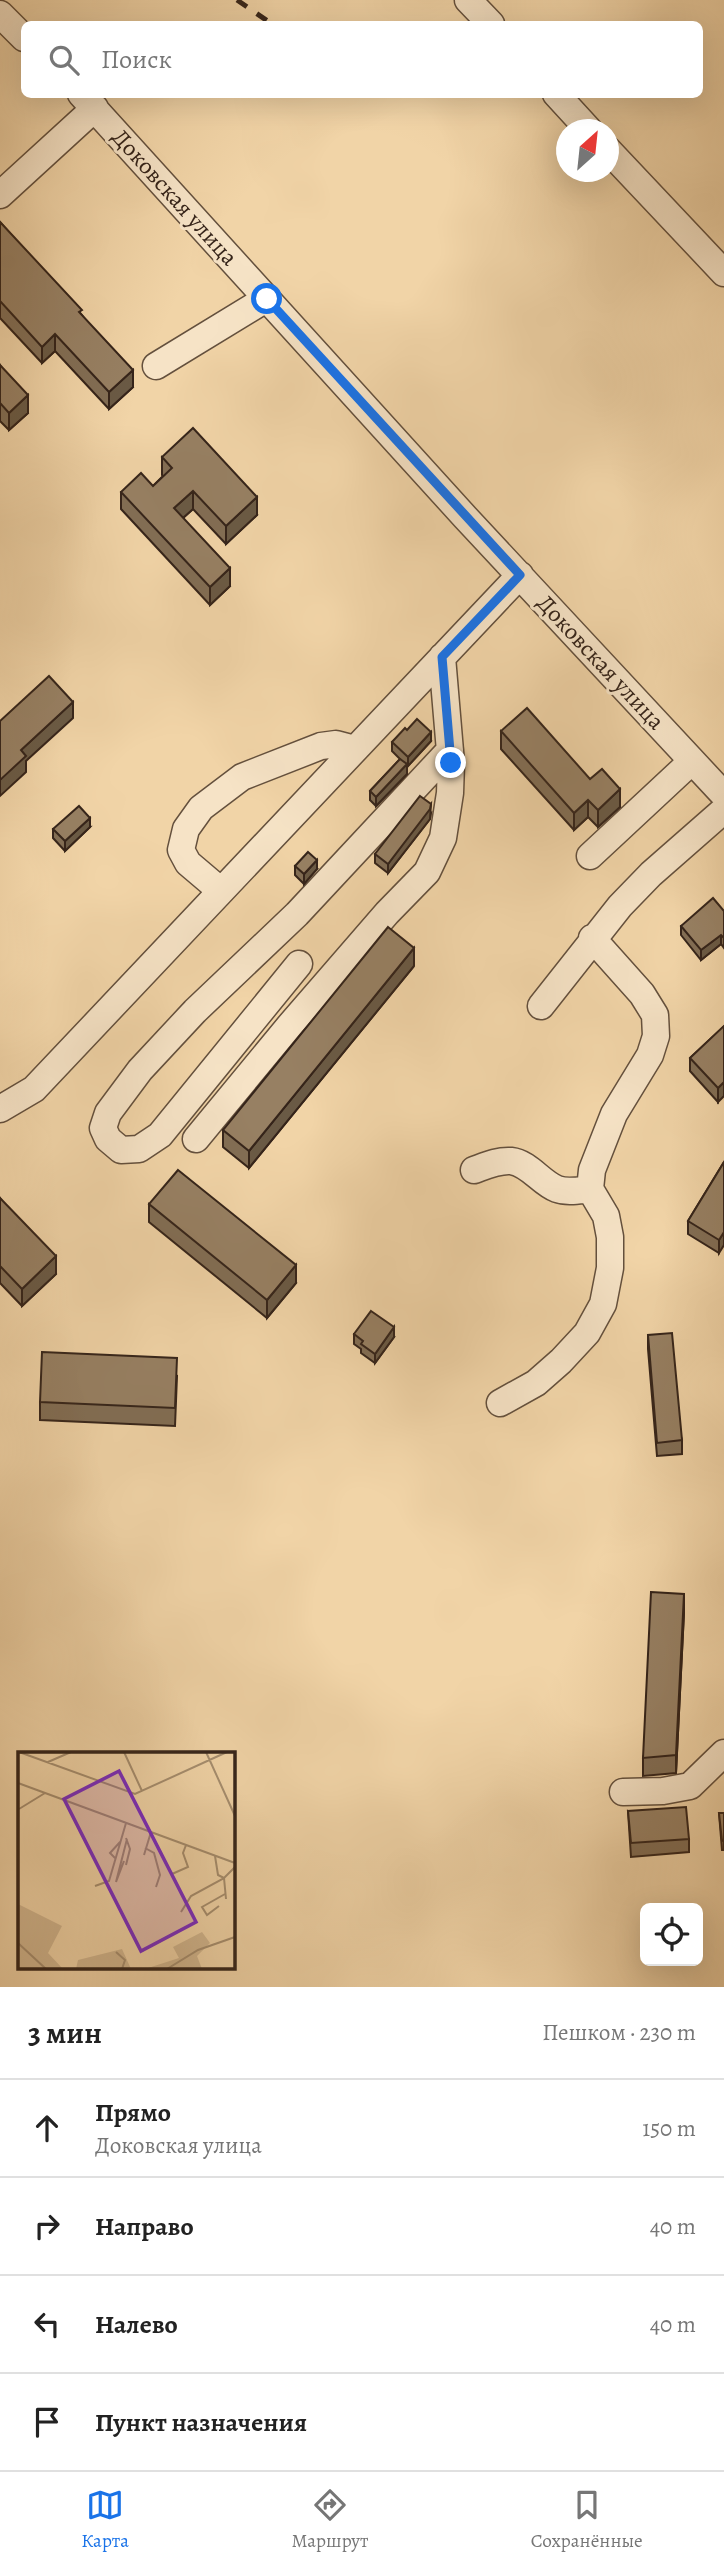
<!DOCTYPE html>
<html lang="ru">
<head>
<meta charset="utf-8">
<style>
  :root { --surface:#fff; --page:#f6f6f6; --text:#222; --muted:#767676; --line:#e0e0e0; --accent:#1a73e8 }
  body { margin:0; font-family:Alegreya,serif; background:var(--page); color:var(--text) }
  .controls { position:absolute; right:21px; bottom:21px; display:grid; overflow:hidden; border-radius:10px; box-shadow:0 7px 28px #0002 }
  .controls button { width:63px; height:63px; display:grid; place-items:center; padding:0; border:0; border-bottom:2px solid var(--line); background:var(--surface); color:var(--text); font:35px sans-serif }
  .compass { position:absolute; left:556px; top:119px; width:63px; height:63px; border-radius:50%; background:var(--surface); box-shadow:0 7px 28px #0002; rotate:27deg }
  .stop { position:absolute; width:21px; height:21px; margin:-16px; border:5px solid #1a73e8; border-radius:50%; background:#fff }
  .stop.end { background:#1a73e8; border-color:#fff; box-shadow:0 2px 7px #0008 }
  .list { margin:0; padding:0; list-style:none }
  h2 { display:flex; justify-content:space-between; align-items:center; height:91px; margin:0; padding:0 28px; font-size:30px }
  h2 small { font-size:23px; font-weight:400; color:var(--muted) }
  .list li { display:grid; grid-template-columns:46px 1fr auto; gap:21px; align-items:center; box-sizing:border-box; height:98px; padding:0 28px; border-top:2px solid var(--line) }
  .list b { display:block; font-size:26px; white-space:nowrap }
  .list p { margin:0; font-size:23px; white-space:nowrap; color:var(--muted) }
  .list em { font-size:23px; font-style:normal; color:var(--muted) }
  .icon { flex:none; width:38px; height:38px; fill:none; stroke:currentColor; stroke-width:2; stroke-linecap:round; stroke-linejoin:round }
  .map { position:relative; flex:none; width:724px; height:1987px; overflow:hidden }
  .search { position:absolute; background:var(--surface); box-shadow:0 7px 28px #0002; left:21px; right:21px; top:21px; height:77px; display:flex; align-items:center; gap:18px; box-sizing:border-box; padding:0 24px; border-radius:10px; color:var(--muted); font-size:26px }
  .sheet { height:483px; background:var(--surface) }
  nav { display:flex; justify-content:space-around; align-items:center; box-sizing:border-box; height:98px; border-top:2px solid var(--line); background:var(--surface); font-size:19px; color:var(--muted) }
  nav a { display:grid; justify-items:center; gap:4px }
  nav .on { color:var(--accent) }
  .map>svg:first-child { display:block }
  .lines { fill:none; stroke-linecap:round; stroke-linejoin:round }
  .minor-casing { stroke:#64503d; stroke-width:29 }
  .minor { stroke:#f6e3c6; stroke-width:26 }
  .rail { stroke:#35241a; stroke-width:5; stroke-dasharray:12 12; stroke-linecap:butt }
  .wall { fill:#826e55; stroke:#35241a; stroke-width:2 }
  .shaded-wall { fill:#6a5a45; stroke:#35241a; stroke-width:2 }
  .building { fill:#978063; stroke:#35241a; stroke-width:2 }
  .route { stroke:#1a73e8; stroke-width:9 }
  .labels { text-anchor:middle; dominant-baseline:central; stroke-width:6; stroke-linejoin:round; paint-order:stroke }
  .street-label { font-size:24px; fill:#35241a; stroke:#f6e3c6 }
  .inset-road { fill:none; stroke:#a68e6f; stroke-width:2 }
  .view { fill:#7b2cbf; fill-opacity:0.15; stroke:#7b2cbf; stroke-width:3.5 }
  .inset-edge { fill:none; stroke:#35241a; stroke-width:3.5 }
</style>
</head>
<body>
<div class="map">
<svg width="724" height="1987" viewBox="0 0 724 1987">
  <rect width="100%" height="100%" fill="#f1d4a7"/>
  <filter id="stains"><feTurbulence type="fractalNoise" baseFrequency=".00286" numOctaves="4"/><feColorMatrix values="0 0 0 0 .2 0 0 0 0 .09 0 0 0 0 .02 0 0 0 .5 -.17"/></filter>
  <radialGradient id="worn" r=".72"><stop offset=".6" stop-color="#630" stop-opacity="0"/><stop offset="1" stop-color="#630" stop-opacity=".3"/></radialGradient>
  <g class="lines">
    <defs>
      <path id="minor" d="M 468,0 L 491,24
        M 0,14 L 24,38
        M 81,94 L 465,517 L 724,795
        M 556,94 L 589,130
        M 608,150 L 724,273
        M 0,195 L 95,108
        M 156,366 L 266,299
        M 590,856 L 692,761
        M 221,891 L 188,863 L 181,850 L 186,829 L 201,808 L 242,777 L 321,746 L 336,744 L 355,749
        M 299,964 L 160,1135 L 139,1149 L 121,1150 L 108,1139 L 103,1128 L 108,1113 L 140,1070 L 195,1011 L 297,914 L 450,750
        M 541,1006 L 620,906 L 651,874 L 724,810
        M 0,1109 L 34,1089 L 520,575
        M 196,1139 L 290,1025 L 387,913 L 427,872 L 443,838 L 450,793 L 451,763 L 442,657
        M 474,1170 C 485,1166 498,1160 511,1161 C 529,1163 541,1183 557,1189 C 568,1193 580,1190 590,1189
        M 500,1403 L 536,1383 L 561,1361 L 587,1333 L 603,1304 L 610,1268 L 610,1237 L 606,1216 L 590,1189 L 592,1170 L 614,1114 L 650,1055 L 656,1036 L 655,1015 L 642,994 L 592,938
        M 623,1792 L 663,1791 L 690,1786 L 724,1753"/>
    </defs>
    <use href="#minor" class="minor-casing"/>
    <use href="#minor" class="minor"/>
    <path class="rail" d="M 237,0 L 272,24"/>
  </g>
  <path class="wall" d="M 0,222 L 82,315 L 133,387 L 109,409 L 55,351 L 42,363 L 0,318 Z
    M 0,365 L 28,413 L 9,430 L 0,421 Z
    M 162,457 L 257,515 L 226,544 L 193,509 L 183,518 L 230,586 L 210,605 L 121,509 L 121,492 L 153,486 L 163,476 L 162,475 Z
    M 407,730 L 431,741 L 408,766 L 407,765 L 407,774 L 376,806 L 370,800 L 370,791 L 400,759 L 392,751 L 392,742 Z
    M 501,731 L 590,779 L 620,807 L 598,827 L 588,817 L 574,830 L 501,749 Z
    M 431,813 L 430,819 L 388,873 L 375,863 L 375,854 Z
    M 90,827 L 65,851 L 53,838 L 53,829 Z
    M 295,866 L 317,869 L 304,884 L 295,875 Z
    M 724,911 L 724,948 L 721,944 L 701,960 L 681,935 L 681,926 Z
    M 414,966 L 249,1168 L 223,1147 L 223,1130 Z
    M 724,1026 L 718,1102 L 690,1071 L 690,1058 Z
    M 724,1162 L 719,1253 L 688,1234 L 688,1221 Z
    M 0,1198 L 56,1274 L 22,1306 L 0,1283 Z
    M 149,1204 L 296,1283 L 267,1318 L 149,1222 Z
    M 354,1334 L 394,1337 L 375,1363 L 361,1353 L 361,1349 L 354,1344 Z
    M 648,1335 L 682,1440 L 682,1454 L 657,1456 L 648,1349 Z
    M 177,1376 L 175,1426 L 40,1420 L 40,1402 Z
    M 684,1612 L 676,1773 L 643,1776 L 643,1758 Z
    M 628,1811 L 689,1839 L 689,1852 L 631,1857 Z
    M 719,1813 L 724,1813 L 724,1850 L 722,1850 Z"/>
  <path class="shaded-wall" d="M 55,334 L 55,351 L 42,363 L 42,347 Z
    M 133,370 L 133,387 L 109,409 L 109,392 Z
    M 28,395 L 28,413 L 9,430 L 9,413 Z
    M 193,491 L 193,509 L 174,526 L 174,508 Z
    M 257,497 L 257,515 L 226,544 L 226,526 Z
    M 230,568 L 230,586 L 210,605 L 210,587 Z
    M 73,702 L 73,718 L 26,761 L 26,772 L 0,796 L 0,780 L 21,750 Z
    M 431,732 L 431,741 L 408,766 L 408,757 Z
    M 407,764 L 407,774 L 376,806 L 376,797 Z
    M 620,789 L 620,807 L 598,827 L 598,810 Z
    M 588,800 L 588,817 L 574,830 L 574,813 Z
    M 431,804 L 430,819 L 388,873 L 388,864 Z
    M 90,818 L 90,827 L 65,851 L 65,841 Z
    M 317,860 L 317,869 L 304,884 L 304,874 Z
    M 721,935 L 721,944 L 701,960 L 701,950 Z
    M 414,948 L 414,966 L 249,1168 L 249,1151 Z
    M 724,1082 L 724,1096 L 718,1102 L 718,1088 Z
    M 724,1232 L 724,1245 L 719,1253 L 719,1240 Z
    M 56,1256 L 56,1274 L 22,1306 L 22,1289 Z
    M 296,1265 L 296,1283 L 267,1318 L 267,1300 Z
    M 394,1327 L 394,1337 L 375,1363 L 375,1354 Z
    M 684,1594 L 684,1612 L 676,1773 L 676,1755 Z"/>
  <path class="building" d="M 0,222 L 82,310 L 79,312 L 133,370 L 109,392 L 55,334 L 42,347 L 0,301 Z
    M 0,365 L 28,395 L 9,413 L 0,403 Z
    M 193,428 L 257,497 L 226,526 L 193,491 L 174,508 L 230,568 L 210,587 L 121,492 L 141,473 L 153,486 L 172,468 L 162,457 Z
    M 49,676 L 73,702 L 21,750 L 26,756 L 0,780 L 0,721 Z
    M 527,708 L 590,779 L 602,769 L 620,789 L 598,810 L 588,800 L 574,813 L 501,731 Z
    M 417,719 L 431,732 L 408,757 L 392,742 L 405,728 L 407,730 Z
    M 400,759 L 407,764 L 376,797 L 370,791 Z
    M 420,796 L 431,804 L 430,809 L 388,864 L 375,854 Z
    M 79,806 L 90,818 L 65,841 L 53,829 Z
    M 308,852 L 317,860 L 304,874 L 295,866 Z
    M 713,898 L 724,911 L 724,938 L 721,935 L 701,950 L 681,926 Z
    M 388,927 L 414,948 L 249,1151 L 223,1130 Z
    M 724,1026 L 724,1082 L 718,1088 L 690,1058 Z
    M 724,1162 L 724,1232 L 719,1240 L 688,1221 Z
    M 178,1170 L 296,1265 L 267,1300 L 149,1204 Z
    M 0,1198 L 56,1256 L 22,1289 L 0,1266 Z
    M 371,1311 L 394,1327 L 375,1354 L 361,1344 L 363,1341 L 354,1334 Z
    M 672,1333 L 682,1440 L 657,1443 L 648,1335 Z
    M 42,1352 L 177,1358 L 175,1408 L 40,1402 Z
    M 651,1592 L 684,1594 L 676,1755 L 643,1758 Z
    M 686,1807 L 689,1839 L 631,1843 L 628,1811 Z
    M 719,1813 L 724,1813 L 724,1840 L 722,1841 Z"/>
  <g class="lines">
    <path class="route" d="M 267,299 L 520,575 L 442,657 L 451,763"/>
  </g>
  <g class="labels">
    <g class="street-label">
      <text transform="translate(175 197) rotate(48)">Доковская улица</text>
      <text transform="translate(601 662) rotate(47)">Доковская улица</text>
    </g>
  </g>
  <g transform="translate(18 1752)">
    <rect width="217" height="217" fill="#f1d4a7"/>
    <path d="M 0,152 L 44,174 L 30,201 L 45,217 L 0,217 ZM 184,180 L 192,191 L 179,204 L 184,217 L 127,217 L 161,206 L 155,195 ZM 104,197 L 113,217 L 58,217 L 60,208 Z" fill="#d1b68f"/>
    <path class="inset-road" d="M 1,0 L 117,42 L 209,0M 106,0 L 124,39M 188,0 L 217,64M 30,10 L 53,0M 0,31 L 217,111M 1,57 L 27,41M 127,96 L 136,101 L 142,123 L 138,135M 126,103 L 133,80M 197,104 L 200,123 L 206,126 L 217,115M 97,106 L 92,101 L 102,90M 106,109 L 98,130 L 109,87M 108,113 L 112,97 L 108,86M 154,122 L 170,115 L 165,101 L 168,93M 77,134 L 91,129 L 108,71M 201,154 L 189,163 L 184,155 L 207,142M 163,160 L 173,144 L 206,126 L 208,147M 0,191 L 28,217M 98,200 L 107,208 L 104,217M 149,217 L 180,198 L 217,185"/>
    <path class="view" d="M 101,19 L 178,170 L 123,199 L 46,47 Z"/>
    <rect width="217" height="217" class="inset-edge"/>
  </g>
  <rect width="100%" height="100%" filter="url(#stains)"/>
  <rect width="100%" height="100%" fill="url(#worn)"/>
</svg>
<div class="controls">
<button><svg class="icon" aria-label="locate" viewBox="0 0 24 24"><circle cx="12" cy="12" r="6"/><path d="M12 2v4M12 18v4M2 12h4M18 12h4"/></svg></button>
</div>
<svg class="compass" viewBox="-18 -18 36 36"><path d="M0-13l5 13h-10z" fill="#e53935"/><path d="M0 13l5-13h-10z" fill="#767676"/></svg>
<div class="stop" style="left:267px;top:299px"></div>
<div class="stop end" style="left:451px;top:763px"></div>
<div class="search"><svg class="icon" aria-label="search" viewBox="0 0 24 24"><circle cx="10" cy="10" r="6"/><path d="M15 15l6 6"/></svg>Поиск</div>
</div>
<section class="sheet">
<h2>3 мин<small>Пешком · 230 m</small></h2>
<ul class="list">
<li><svg class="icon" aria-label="ahead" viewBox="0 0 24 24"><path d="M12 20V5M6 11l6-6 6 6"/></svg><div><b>Прямо</b><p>Доковская улица</p></div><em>150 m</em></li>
<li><svg class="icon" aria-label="right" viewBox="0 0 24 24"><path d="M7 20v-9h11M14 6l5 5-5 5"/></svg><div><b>Направо</b></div><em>40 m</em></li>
<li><svg class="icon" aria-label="left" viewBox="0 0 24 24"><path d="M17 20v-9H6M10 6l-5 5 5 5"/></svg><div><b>Налево</b></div><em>40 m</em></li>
<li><svg class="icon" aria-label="arrive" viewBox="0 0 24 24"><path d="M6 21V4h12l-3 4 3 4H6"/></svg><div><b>Пункт назначения</b></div></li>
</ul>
</section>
<nav>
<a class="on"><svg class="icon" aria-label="map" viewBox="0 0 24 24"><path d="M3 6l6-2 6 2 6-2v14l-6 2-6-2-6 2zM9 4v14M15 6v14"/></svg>Карта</a>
<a><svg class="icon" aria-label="directions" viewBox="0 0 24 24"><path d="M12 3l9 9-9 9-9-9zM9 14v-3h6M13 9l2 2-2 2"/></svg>Маршрут</a>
<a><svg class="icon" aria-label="saved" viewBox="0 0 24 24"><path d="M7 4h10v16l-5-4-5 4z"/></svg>Сохранённые</a>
</nav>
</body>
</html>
